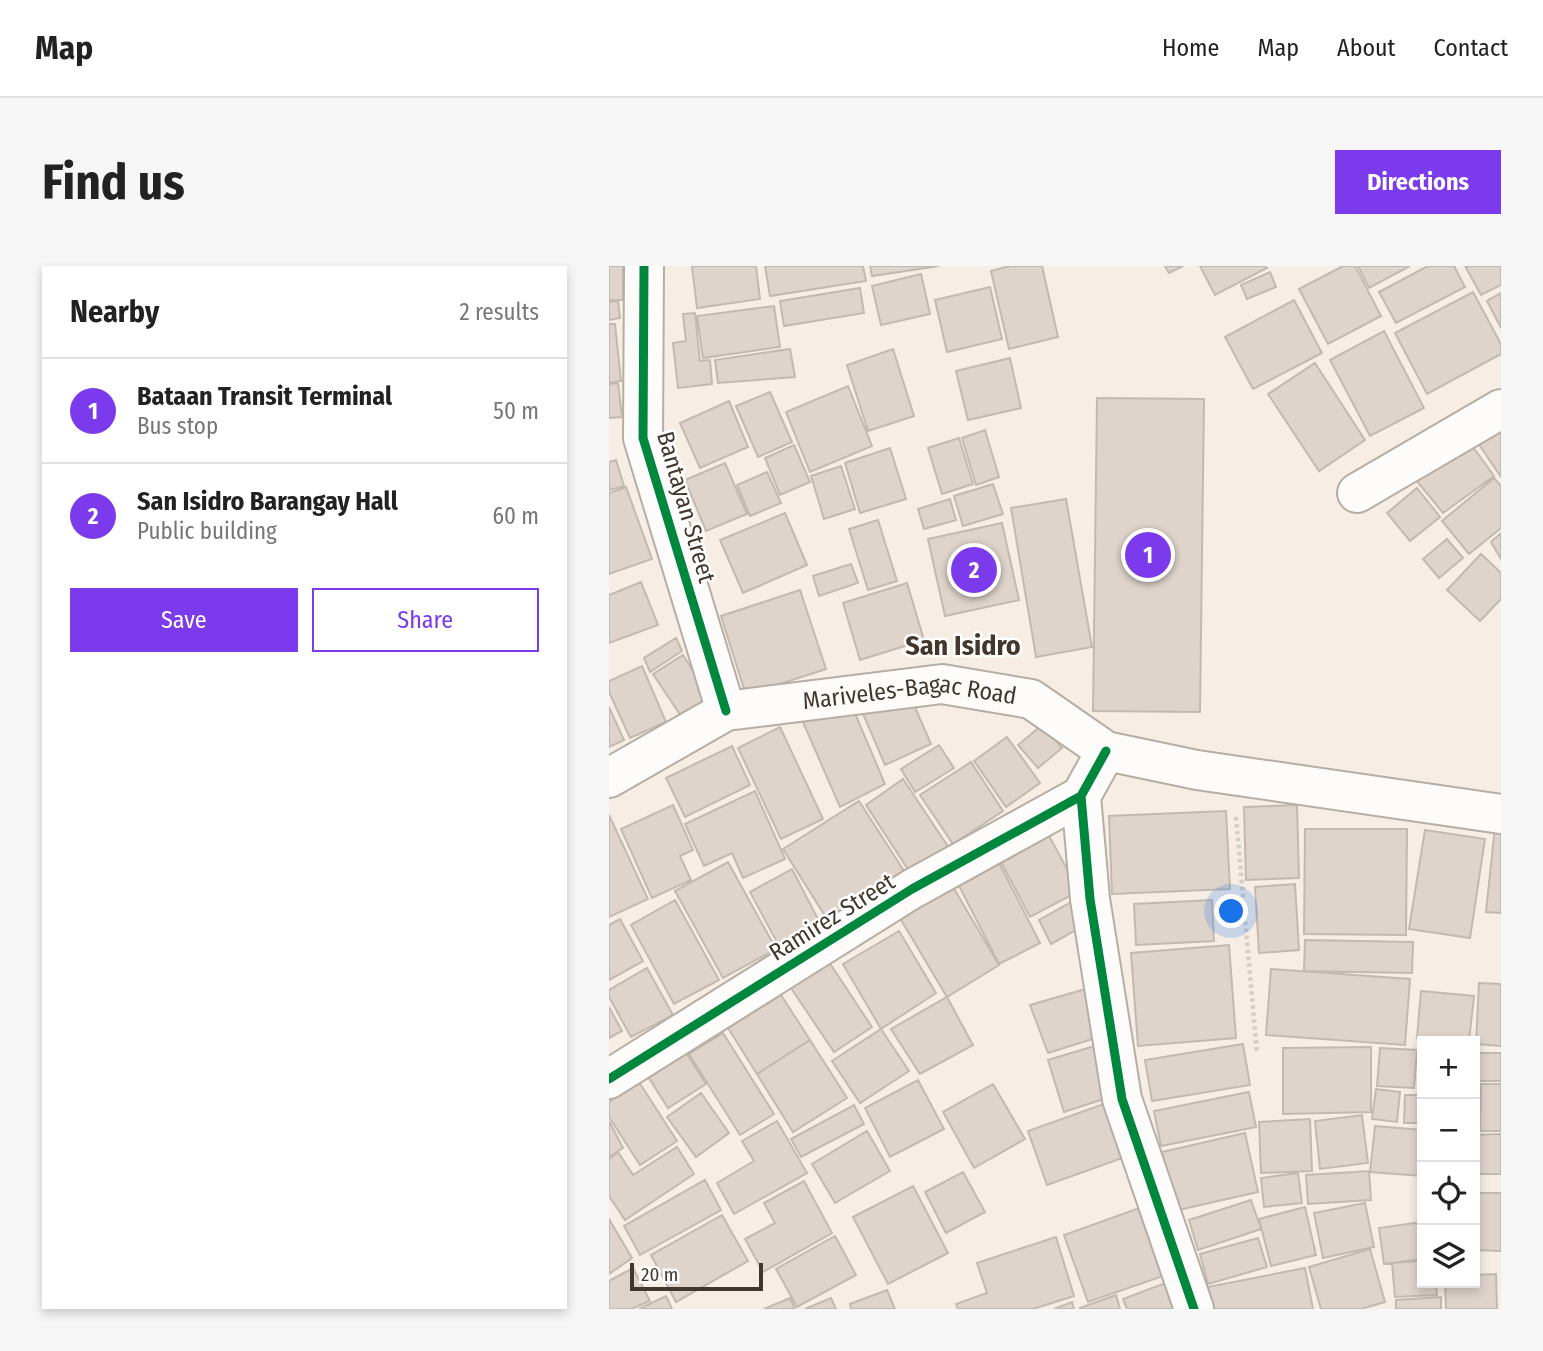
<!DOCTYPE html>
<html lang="en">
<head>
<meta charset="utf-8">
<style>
  :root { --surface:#fff; --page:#f6f6f6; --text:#222; --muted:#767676; --line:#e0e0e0; --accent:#7c3aed }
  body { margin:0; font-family:"Fira Sans Condensed",sans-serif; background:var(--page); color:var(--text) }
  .controls { position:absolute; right:21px; bottom:21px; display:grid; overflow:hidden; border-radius:0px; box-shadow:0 4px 10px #0003 }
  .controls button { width:63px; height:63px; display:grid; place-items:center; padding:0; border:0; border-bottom:2px solid var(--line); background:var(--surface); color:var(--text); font:35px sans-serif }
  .scale { position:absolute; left:21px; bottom:18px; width:133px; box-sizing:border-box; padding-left:7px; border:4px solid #42372d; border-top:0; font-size:19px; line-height:24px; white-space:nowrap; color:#42372d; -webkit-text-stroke:5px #fff; paint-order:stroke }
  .you { position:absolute; left:623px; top:646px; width:24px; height:24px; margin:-18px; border:5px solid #fff; border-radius:50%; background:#1a73e8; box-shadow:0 0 0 10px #1a73e833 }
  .badge { display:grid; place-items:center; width:46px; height:46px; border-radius:50%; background:var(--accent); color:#fff; font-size:23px; font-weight:700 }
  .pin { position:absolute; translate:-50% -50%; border:4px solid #fff; box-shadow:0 2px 7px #0006 }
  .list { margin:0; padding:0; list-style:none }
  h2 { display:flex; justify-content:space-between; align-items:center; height:91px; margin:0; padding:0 28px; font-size:30px }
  h2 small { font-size:23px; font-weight:400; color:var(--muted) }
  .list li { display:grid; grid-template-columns:46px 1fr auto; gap:21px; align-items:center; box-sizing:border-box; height:105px; padding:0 28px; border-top:2px solid var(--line) }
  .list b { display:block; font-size:26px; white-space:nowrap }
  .list p { margin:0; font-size:23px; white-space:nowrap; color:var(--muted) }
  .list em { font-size:23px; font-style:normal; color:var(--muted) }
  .actions { display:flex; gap:14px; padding:21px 28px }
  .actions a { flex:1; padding:16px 0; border:2px solid var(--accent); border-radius:0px; text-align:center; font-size:24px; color:var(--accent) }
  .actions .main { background:var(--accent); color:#fff }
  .icon { flex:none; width:38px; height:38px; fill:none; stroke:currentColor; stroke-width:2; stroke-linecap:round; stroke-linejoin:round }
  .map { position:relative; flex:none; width:892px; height:1043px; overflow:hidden; border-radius:0px }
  header { display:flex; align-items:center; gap:42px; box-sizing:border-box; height:98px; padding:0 35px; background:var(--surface); border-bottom:2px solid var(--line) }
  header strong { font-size:33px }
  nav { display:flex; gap:38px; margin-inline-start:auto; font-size:24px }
  .intro { display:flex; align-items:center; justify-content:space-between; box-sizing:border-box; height:168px; padding:0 42px }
  h1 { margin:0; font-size:49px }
  .button { padding:18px 32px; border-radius:0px; background:var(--accent); color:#fff; font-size:24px; font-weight:700 }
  main { display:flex; gap:42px; padding:0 42px }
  aside { flex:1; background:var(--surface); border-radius:0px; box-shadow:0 4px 10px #0003 }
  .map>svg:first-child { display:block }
  .building { fill:#ded4cb; stroke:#c2b9b1; stroke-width:2 }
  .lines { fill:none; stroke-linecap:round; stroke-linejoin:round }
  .street-casing { stroke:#b6ada5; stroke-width:42 }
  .secondary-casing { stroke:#b6ada5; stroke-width:42 }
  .primary-casing { stroke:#b6ada5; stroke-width:42 }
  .path { stroke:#d2cfca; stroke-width:4.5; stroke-dasharray:3.5 3.5; stroke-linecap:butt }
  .street { stroke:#fefcfb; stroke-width:38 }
  .secondary { stroke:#fefcfb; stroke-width:38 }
  .primary { stroke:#fefcfb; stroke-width:38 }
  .cycleway-casing { stroke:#fff; stroke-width:13 }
  .cycleway { stroke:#00873e; stroke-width:9 }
  .labels { text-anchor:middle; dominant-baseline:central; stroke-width:5; stroke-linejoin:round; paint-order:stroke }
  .street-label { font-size:24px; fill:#42372d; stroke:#fff }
  .quarter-label { font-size:28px; font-weight:bold; fill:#42372d; stroke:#fff }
</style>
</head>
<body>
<header>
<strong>Map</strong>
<nav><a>Home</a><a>Map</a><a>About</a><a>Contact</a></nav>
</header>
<div class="intro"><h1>Find us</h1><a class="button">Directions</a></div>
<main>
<aside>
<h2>Nearby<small>2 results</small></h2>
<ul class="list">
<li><span class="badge">1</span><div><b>Bataan Transit Terminal</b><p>Bus stop</p></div><em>50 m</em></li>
<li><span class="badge">2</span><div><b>San Isidro Barangay Hall</b><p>Public building</p></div><em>60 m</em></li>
</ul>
<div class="actions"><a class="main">Save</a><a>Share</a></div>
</aside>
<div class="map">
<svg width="892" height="1043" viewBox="0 0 892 1043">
  <rect width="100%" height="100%" fill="#f6ede4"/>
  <path class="building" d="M 0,0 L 14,0 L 14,34 L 0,34 Z
    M 83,0 L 147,0 L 151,33 L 88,42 Z
    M 156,0 L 254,0 L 257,15 L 161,30 Z
    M 261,0 L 330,0 L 263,10 Z
    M 401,0 L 433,0 L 449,71 L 400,83 L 382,5 Z
    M 556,0 L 574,0 L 560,7 Z
    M 591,0 L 656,0 L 658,2 L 606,29 Z
    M 734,0 L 746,0 L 772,50 L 719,78 L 690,23 Z
    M 749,0 L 801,0 L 760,22 Z
    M 819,0 L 845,0 L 856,21 L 787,57 L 770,26 Z
    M 856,0 L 892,0 L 892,19 L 872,29 Z
    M 661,6 L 667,21 L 638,33 L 632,19 Z
    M 312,8 L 321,48 L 272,59 L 263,20 Z
    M 381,21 L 393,73 L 338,86 L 326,34 Z
    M 251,22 L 255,47 L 175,60 L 171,35 Z
    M 864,26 L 892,78 L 892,88 L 818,128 L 786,67 Z
    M 892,27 L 892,62 L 878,35 Z
    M 685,34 L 713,87 L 644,123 L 616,71 Z
    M 9,35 L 11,52 L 0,54 L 0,36 Z
    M 165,40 L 171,81 L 94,92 L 88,50 Z
    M 86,47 L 91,95 L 101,94 L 103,118 L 69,122 L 64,77 L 77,75 L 74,48 Z
    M 0,58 L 6,58 L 12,115 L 0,117 Z
    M 775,65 L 815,142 L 761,170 L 721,94 Z
    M 181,83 L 186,111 L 109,117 L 106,94 Z
    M 284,83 L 305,150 L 259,165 L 238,99 Z
    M 401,92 L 412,142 L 359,154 L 347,105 Z
    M 706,97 L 756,174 L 710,205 L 659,128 Z
    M 9,117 L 13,151 L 0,152 L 0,118 Z
    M 239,120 L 263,180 L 201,206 L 177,146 Z
    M 161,126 L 183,176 L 149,191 L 127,140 Z
    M 488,132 L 595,133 L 591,446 L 484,445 Z
    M 120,135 L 139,181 L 91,202 L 71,157 Z
    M 892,162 L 892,211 L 869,177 Z
    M 376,164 L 390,211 L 367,219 L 353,172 Z
    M 350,172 L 364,218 L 333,228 L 319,182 Z
    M 859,174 L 885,210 L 834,247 L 807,214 Z
    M 185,179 L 201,216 L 171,229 L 156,192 Z
    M 281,182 L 297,233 L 251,247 L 236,197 Z
    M 7,194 L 15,220 L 0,224 L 0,196 Z
    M 116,197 L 138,248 L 97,265 L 76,214 Z
    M 232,200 L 246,243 L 215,253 L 202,210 Z
    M 158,206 L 172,237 L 141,250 L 128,219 Z
    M 885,212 L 892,220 L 892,262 L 860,288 L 833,255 Z
    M 384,218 L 394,248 L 354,260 L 345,230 Z
    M 17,221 L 43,293 L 0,308 L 0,227 Z
    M 808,222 L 831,251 L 801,275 L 778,247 Z
    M 341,233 L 347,254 L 315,263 L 309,243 Z
    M 457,233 L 483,381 L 427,391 L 402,242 Z
    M 176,247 L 198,299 L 134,327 L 111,274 Z
    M 269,254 L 288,315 L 259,324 L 240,263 Z
    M 393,257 L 410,334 L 336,350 L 319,273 Z
    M 892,267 L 892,293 L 882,276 Z
    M 838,273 L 854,292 L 830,312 L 814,293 Z
    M 872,288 L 892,307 L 892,333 L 871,355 L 838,324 Z
    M 242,298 L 249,317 L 210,330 L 204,310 Z
    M 32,316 L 49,359 L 0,377 L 0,329 Z
    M 298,317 L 315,374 L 251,394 L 234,337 Z
    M 191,324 L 217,403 L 137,429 L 112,350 Z
    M 67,372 L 73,385 L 41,406 L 35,392 Z
    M 74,389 L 101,431 L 72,450 L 44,408 Z
    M 33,400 L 57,456 L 21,472 L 0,426 L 0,415 Z
    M 298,423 L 322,478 L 276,499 L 252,443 Z
    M 242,438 L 276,518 L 231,541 L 194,456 Z
    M 0,441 L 15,474 L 0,481 Z
    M 433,459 L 453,482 L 429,502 L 409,479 Z
    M 171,461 L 214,553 L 172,573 L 129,482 Z
    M 398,471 L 431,517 L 397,541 L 365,495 Z
    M 330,479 L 345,502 L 306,526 L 292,503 Z
    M 123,480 L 141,519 L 76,551 L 57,512 Z
    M 362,496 L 394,545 L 344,578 L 311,529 Z
    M 294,513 L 342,585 L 304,611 L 257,539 Z
    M 146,525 L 176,593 L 134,612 L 123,587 L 95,600 L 76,558 Z
    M 250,535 L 295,605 L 218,653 L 174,583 Z
    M 64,539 L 84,584 L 71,590 L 82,614 L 43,632 L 12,563 Z
    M 688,539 L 690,612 L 637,614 L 635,541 Z
    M 617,545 L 621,623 L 503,628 L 500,550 Z
    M 0,549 L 39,633 L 0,651 Z
    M 886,561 L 892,562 L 892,647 L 877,646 Z
    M 696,563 L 798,563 L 797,669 L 695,668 Z
    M 816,564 L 876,573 L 861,672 L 800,663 Z
    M 439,568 L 470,625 L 421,651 L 391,594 Z
    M 389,595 L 431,677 L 390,698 L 348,616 Z
    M 119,596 L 167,683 L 114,712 L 66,625 Z
    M 183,603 L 210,655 L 169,678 L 141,626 Z
    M 686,618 L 690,684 L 650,687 L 646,621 Z
    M 344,621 L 390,699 L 338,731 L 291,652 Z
    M 66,634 L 110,714 L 65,738 L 22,659 Z
    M 466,634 L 479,657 L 442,678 L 430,654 Z
    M 603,634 L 605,675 L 527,679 L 525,638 Z
    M 11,653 L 34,695 L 0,714 L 0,659 Z
    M 290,665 L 327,727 L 272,763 L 234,698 Z
    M 696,674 L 804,676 L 803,707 L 695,705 Z
    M 620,679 L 627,772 L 529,780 L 522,687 Z
    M 218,693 L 263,761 L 225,786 L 180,719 Z
    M 38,702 L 64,749 L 22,771 L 0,731 L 0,724 Z
    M 662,703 L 801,713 L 796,779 L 657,769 Z
    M 870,717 L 892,718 L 892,780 L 867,778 Z
    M 480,722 L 493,770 L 439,787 L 421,739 Z
    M 812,725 L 865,730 L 860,775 L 808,772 Z
    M 172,729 L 201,774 L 148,808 L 119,762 Z
    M 338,731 L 364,779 L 311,808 L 282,763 Z
    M 0,741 L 13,765 L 0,772 Z
    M 272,763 L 300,805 L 251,837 L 223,795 Z
    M 114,767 L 165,848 L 131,869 L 80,788 Z
    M 201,774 L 238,832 L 184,866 L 148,808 Z
    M 492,778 L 507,829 L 455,846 L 439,794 Z
    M 634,778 L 641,819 L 543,835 L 536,794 Z
    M 762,781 L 762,846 L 674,848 L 674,782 Z
    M 771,782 L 808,784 L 805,822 L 768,820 Z
    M 813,783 L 813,822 L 811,822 Z
    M 76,785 L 97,818 L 59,842 L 38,809 Z
    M 866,787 L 892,787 L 892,815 L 866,815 Z
    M 309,814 L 335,863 L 281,891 L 256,842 Z
    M 30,816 L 68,875 L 31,899 L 0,851 L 0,836 Z
    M 384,818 L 416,873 L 365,902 L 334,846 Z
    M 872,818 L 892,818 L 892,865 L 871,865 Z
    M 767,823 L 791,826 L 788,856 L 763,853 Z
    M 640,826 L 647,861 L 552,880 L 545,845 Z
    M 92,827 L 120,867 L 87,891 L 58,851 Z
    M 796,829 L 813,829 L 813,857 L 795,857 Z
    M 503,835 L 522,889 L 438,919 L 419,865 Z
    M 245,839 L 255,858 L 192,891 L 182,873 Z
    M 753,849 L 759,897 L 711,903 L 706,855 Z
    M 701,853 L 703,905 L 652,907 L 650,856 Z
    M 0,855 L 14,882 L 0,891 Z
    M 168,855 L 198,907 L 125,948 L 108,917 L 145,895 L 133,875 Z
    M 766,860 L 813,864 L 813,910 L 761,906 Z
    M 258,865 L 281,905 L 226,937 L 203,898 Z
    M 636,867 L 649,926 L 565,945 L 553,886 Z
    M 892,868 L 892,908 L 866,908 L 866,869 Z
    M 68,881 L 85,908 L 16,954 L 0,930 L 0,893 L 9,886 L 24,909 Z
    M 760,905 L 762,934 L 699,938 L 697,909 Z
    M 354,906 L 376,946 L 337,967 L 316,926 Z
    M 689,907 L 693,937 L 655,941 L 652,912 Z
    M 96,914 L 112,944 L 31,989 L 15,960 Z
    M 195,915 L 223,967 L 154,1006 L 136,973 L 166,957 L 155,937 Z
    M 304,920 L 339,987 L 279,1018 L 244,951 Z
    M 866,927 L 892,927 L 892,985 L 866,984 Z
    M 642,934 L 652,963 L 589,984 L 580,954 Z
    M 756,937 L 765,981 L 714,992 L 705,947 Z
    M 536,940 L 560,1008 L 479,1036 L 455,969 Z
    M 696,941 L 707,989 L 662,1000 L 650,953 Z
    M 113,949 L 139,995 L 67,1036 L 42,989 Z
    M 0,953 L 23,992 L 0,1008 Z
    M 813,956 L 813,993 L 775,998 L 770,962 Z
    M 226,970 L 247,1009 L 188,1041 L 167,1003 Z
    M 447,971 L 465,1030 L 424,1043 L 349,1043 L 347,1038 L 378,1027 L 368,997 Z
    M 649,972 L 658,1001 L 599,1018 L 591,988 Z
    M 761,983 L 776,1036 L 752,1043 L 712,1043 L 700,1001 Z
    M 813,995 L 813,1017 L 827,1017 L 828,1029 L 786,1031 L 783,997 Z
    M 24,1002 L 41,1035 L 22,1043 L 0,1043 L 0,1015 Z
    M 696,1002 L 704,1043 L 603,1043 L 599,1021 Z
    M 887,1008 L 888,1043 L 837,1043 L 836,1017 L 866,1017 L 866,1009 Z
    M 559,1016 L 569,1043 L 518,1043 L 514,1033 Z
    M 278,1024 L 286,1043 L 242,1043 L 241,1038 Z
    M 507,1029 L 511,1043 L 472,1043 L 471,1042 Z
    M 57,1030 L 63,1043 L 30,1043 Z
    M 832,1031 L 832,1043 L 787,1043 L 787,1034 Z
    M 181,1032 L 186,1043 L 155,1043 Z
    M 222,1032 L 227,1043 L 196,1043 Z
    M 463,1036 L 465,1043 L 445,1043 Z"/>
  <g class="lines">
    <defs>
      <path id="street" d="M 748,227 L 892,143
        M 497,485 L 472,530 L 481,633 L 513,833 L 585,1043
        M 0,813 L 303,623 L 472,530"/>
      <path id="secondary" d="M 35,0 L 34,172 L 117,445"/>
      <g id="primary">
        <path id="s1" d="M 0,512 L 117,445 L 333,418 L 422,433 L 497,485 L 588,504 L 892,548"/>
      </g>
    </defs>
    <use href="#street" class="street-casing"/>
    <use href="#secondary" class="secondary-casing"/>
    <use href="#primary" class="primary-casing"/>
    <path class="path" d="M 627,551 L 648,788"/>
    <use href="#street" class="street"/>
    <use href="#secondary" class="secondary"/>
    <use href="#primary" class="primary"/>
    <defs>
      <path id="cycleway" d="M 35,0 L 34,172 L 117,445
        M 497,485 L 472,530 L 481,633 L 513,833 L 585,1043
        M 0,813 L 303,623 L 472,530"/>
    </defs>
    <use href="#cycleway" class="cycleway-casing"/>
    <use href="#cycleway" class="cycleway"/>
  </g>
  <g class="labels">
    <g class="street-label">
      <text transform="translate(77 241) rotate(74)">Bantayan Street</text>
      <text stroke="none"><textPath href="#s1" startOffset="320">Mariveles-Bagac Road</textPath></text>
      <text transform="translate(223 651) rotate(-32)">Ramirez Street</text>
    </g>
    <g class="quarter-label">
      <text x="354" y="379">San Isidro</text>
    </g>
  </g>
</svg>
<div class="controls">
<button>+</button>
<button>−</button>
<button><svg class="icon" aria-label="locate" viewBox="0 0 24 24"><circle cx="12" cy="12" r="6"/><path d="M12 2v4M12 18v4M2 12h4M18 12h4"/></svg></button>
<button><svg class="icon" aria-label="layers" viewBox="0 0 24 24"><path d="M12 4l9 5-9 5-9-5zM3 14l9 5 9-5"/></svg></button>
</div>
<div class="scale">20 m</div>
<div class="you"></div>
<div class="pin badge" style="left:539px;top:289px">1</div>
<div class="pin badge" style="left:365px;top:304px">2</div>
</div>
</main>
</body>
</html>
